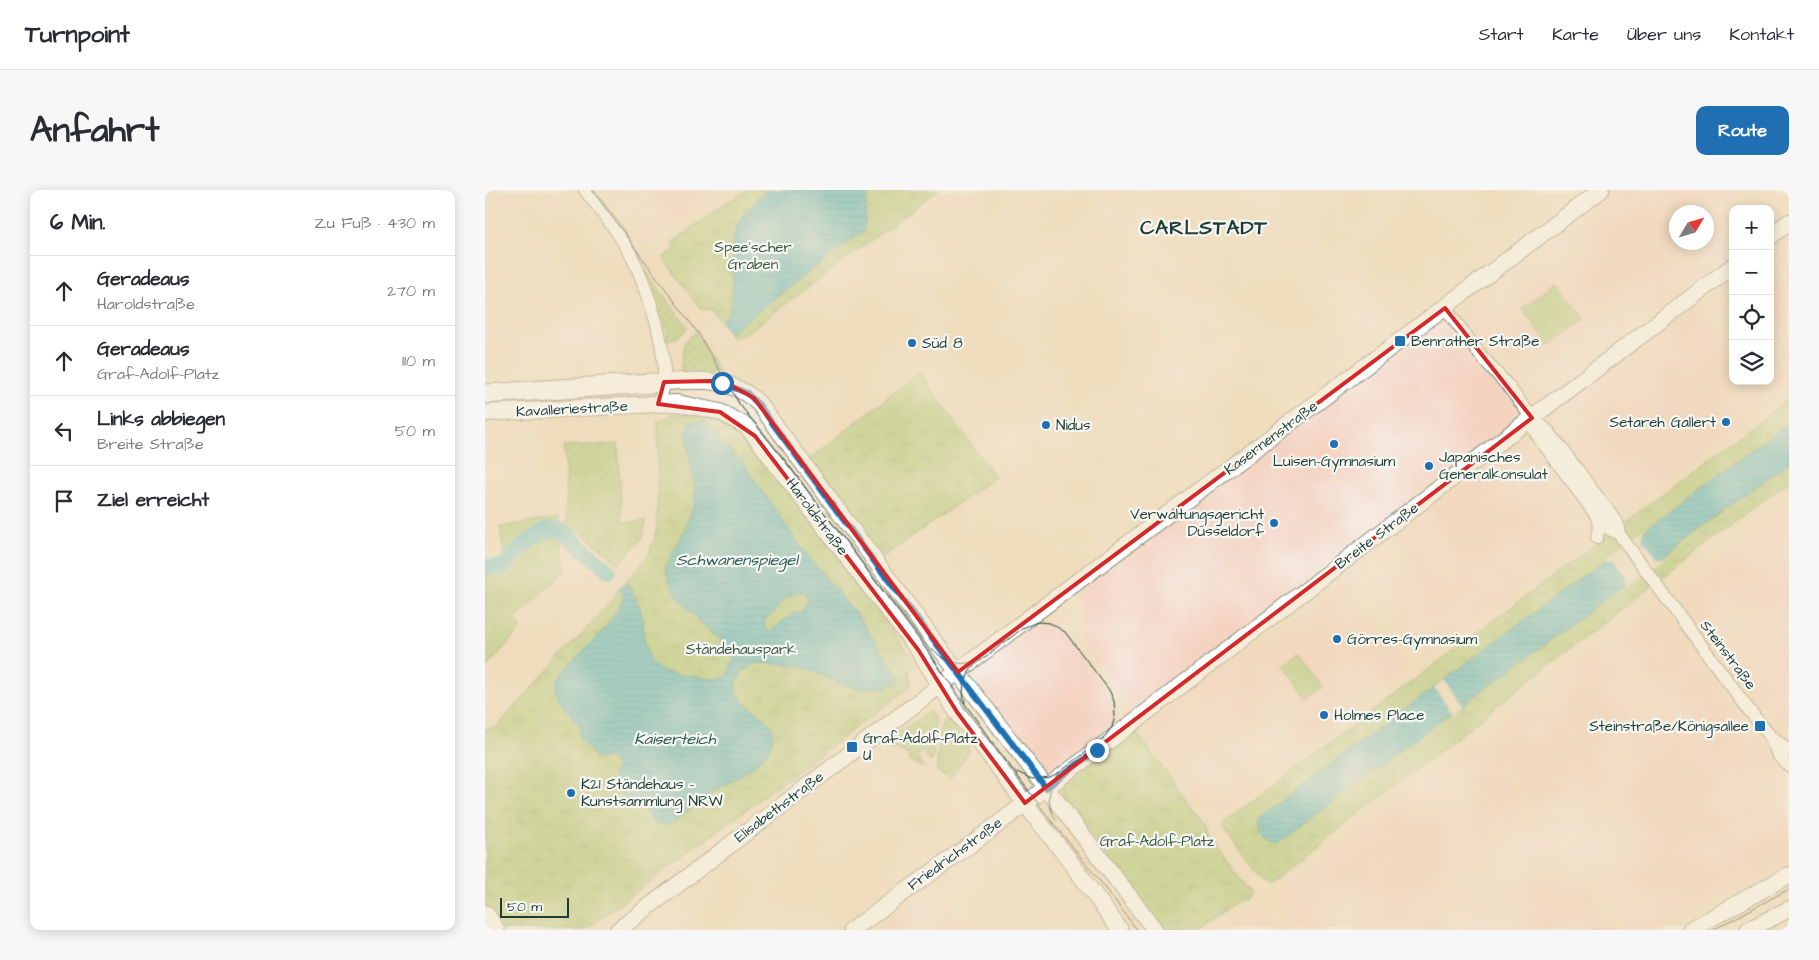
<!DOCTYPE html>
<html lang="de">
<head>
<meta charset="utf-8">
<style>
  :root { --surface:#fff; --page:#f7f7f7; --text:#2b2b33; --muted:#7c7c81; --line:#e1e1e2; --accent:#1f6fb2 }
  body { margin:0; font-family:"Architects Daughter",sans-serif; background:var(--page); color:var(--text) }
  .controls { position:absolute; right:15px; top:15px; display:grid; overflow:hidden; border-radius:10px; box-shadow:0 2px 12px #0003 }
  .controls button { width:45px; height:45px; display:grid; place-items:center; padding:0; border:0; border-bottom:1px solid var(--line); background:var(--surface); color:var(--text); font:25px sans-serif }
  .compass { position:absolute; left:1184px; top:15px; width:45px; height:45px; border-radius:50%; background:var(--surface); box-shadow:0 2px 12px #0003; rotate:52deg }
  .scale { position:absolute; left:15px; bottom:12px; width:69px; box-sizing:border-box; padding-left:5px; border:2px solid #1f3d34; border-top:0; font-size:14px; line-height:18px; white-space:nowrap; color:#1f3d34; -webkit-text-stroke:4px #f6f6f2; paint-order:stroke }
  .stop { position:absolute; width:15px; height:15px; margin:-11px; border:4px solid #1f6fb2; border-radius:50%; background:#fff }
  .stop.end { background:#1f6fb2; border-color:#fff; box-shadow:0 1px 5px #0008 }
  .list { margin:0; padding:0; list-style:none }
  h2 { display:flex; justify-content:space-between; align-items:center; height:65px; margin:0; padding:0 20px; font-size:21px }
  h2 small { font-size:16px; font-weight:400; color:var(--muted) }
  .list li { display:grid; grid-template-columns:32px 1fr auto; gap:15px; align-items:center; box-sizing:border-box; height:70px; padding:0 20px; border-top:1px solid var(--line) }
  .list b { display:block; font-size:19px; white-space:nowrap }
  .list p { margin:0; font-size:16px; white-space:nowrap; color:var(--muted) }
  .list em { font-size:16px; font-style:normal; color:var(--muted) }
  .icon { flex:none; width:28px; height:28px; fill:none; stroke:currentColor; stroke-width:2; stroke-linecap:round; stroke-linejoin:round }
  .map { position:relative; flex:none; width:1304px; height:740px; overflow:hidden; border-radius:10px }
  header { display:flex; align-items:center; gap:30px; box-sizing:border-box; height:70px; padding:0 25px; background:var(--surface); border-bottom:1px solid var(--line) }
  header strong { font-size:24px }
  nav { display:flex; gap:28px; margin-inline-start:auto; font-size:18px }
  .intro { display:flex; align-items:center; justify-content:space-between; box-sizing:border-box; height:120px; padding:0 30px }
  h1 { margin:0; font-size:35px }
  .button { padding:12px 22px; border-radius:10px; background:var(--accent); color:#fff; font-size:18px; font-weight:700 }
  main { display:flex; gap:30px; padding:0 30px }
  aside { flex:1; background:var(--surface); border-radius:10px; box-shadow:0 2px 12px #0003 }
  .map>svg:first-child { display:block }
  .built { fill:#f4d3c1; fill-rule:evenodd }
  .grass { fill:url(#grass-dots); stroke:#648454 }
  .park { fill:url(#park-tufts); stroke:#648454 }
  .pitch { fill:#aacc74; stroke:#648454 }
  .water { fill:url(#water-rules); stroke:#367c7d; fill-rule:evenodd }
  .pier { fill:#efdcbc }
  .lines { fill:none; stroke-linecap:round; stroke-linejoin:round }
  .river { stroke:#4dbbc6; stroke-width:16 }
  .minor-casing { stroke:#878c78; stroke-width:14 }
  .major-casing { stroke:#878c78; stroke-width:18 }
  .highway-casing { stroke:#878c78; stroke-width:21 }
  .minor { stroke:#fff; stroke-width:12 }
  .major { stroke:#fff; stroke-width:16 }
  .highway { stroke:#fff; stroke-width:19 }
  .tram { stroke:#1f3d34; stroke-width:1 }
  .route { stroke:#1f6fb2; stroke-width:6 }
  .marked { fill:none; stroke:#d62828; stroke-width:4; stroke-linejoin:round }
  .poi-dot { fill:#1f6fb2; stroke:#f6f6f2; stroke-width:2 }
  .labels { text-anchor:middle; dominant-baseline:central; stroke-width:4.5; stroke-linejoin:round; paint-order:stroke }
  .park-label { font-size:15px; fill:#3b5a41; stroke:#f6f6f2 }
  .poi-label { font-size:15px; fill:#1f3d34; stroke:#f6f6f2; text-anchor:start }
  .street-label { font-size:15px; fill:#1f3d34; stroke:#f6f6f2 }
  .water-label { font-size:16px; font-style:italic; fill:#2a5c58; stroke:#f6f6f2 }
  .district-label { font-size:20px; font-weight:bold; letter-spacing:1px; fill:#1f3d34; stroke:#f6f6f2 }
</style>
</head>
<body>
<header>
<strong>Turnpoint</strong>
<nav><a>Start</a><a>Karte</a><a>Über uns</a><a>Kontakt</a></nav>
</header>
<div class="intro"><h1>Anfahrt</h1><a class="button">Route</a></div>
<main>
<aside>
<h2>6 Min.<small>Zu Fuß · 430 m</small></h2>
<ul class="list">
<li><svg class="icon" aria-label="ahead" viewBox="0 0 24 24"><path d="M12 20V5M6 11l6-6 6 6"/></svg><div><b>Geradeaus</b><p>Haroldstraße</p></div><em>270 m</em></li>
<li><svg class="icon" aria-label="ahead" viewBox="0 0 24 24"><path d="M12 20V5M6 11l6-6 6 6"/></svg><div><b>Geradeaus</b><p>Graf-Adolf-Platz</p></div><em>110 m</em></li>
<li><svg class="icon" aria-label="left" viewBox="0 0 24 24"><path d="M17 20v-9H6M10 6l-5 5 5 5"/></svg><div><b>Links abbiegen</b><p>Breite Straße</p></div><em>50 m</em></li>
<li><svg class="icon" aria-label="arrive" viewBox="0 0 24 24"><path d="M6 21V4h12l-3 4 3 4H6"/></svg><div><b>Ziel erreicht</b></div></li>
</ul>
</aside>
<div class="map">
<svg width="1304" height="740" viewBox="0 0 1304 740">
  <defs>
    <pattern id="grass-dots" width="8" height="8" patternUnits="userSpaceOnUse" patternTransform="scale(1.25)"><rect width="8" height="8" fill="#aacc74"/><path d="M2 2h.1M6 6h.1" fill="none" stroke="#8aa760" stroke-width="1.8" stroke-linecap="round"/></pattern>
    <pattern id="park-tufts" width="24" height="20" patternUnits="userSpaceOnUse" patternTransform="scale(1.25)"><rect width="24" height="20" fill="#aacc74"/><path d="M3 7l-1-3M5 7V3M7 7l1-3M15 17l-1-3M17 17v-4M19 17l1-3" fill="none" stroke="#8aa760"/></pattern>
    <pattern id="water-rules" width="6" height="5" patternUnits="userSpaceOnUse" patternTransform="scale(1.25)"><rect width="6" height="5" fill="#4dbbc6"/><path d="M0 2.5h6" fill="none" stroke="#3f99a2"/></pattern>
  </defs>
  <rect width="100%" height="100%" fill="#f6f6f2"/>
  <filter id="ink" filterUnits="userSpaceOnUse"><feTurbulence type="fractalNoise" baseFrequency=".02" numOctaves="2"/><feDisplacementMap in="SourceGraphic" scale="10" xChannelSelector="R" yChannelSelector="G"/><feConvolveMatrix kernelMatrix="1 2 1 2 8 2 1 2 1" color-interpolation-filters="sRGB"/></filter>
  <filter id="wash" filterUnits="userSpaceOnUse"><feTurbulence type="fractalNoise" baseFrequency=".0096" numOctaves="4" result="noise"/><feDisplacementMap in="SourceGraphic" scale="20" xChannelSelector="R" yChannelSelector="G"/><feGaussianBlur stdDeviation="1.12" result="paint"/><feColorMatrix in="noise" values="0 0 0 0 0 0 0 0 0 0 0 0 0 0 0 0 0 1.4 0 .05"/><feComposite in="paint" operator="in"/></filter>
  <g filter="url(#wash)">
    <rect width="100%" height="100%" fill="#efdcbc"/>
    <path class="built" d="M 123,0 L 236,0 L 159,58 Z
      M 1130,0 L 1246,0 L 1261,19 L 1248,19 L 1248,62 L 1051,214 L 1048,212 L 1029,186 L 1026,179 L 1015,165 L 1010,159 L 1001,159 L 973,120 L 975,116 ZM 1192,22 L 1222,22 L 1222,52 L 1192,52 Z
      M 1304,45 L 1304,199 L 1295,204 L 1284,191 L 1285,191 L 1285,58 Z
      M 1248,85 L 1248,143 L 1223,111 L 1222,106 L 1223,104 Z
      M 1212,115 L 1216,116 L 1248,159 L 1248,191 L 1271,191 L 1284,212 L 1140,322 L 1132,322 L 1129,320 L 1062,233 L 1062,227 L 1207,116 Z
      M 954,130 L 964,130 L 1031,216 L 1030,230 L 650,521 L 648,521 L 595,450 L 591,406 L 599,396 Z
      M 1037,246 L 1042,246 L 1049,250 L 1111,334 L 1107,346 L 951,464 L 940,462 L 875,379 L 873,375 L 874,368 Z
      M 1304,314 L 1304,530 L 1282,528 L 1198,418 L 1196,400 Z
      M 857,387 L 924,477 L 873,520 L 735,626 L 725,625 L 663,542 L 662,531 L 665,526 L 792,437 Z
      M 1166,417 L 1175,420 L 1180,424 L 1304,584 L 1304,672 L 1184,740 L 1143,740 L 1005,555 L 1002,545 L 1005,539 Z
      M 555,437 L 564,437 L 573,440 L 579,445 L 622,503 L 626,513 L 627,527 L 619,544 L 573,580 L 564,582 L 557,580 L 485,486 L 546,439 Z
      M 989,551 L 999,558 L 1133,740 L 814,740 L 792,710 L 792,699 Z
      M 453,692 L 487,740 L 389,740 Z
      M 776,715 L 796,740 L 739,740 L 772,716 Z"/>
    <path class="grass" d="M 154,72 L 203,138 L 193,147 L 182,150 L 181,147 L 183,146 L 176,122 L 173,123 Z
      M 1072,92 L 1100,129 L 1065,155 L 1037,119 Z
      M 210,142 L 234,183 L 195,184 L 199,153 Z
      M 133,254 L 137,332 L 161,331 L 158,347 L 134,374 L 97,342 L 88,341 L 82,336 L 79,256 Z
      M 73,328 L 80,381 L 30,430 L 37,438 L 0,479 L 0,375 L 20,372 L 15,337 Z
      M 445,521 L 450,528 L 448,569 L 445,572 L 439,561 L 431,566 L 438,577 L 436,577 L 423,570 L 425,566 L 409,558 L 407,561 L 399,557 L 398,553 Z
      M 458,531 L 464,531 L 484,558 L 484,561 L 465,589 L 452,581 L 454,544 Z"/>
    <path class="park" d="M 263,0 L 453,0 L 266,140 L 250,147 L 246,146 L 226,119 L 219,120 L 215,118 L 178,68 L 191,59 L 188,55 L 188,52 L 237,16 Z
      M 434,182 L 510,287 L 397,368 L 324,270 Z
      M 1304,209 L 1304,291 C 1130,423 958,557 787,692 L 783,694 L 778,692 L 739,640 L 738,635 L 741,631 Z
      M 189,224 C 202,225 216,223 229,227 C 245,232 260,245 271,257 L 433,475 L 424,481 L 426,496 L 100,740 L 18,740 L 0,715 L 0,539 L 11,538 L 130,407 L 131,402 C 154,377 170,366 172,330 L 173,233 L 173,231 Z
      M 650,541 L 715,627 L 721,636 L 724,648 L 765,702 L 762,708 L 747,715 L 714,740 L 674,740 L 578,606 L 577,600 L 579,594 Z"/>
    <path class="pitch" d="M 814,463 L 838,497 L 823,508 L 798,474 Z"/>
    <path class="water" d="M 282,0 L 383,0 L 379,41 L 244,143 L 235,132 L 243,123 L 247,112 L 249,47 C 252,26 268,15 282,0 Z
      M 218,230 L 220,231 L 232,247 L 256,270 L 321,364 L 372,425 L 416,488 L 414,492 L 401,497 L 383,499 L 360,495 L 318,477 L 305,475 L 275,473 L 269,474 L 258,481 L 251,493 L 251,501 C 255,507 260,514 266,518 C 275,525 286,529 288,542 C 289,548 286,555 283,560 C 269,582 236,595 216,610 C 205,618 192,635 178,635 C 163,635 160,612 144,613 L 127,591 L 129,589 L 127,587 L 131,580 L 130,573 L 123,568 L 114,569 L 112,567 L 110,568 L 93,545 L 96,538 C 88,523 62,506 73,488 C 96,461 127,438 139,405 L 134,398 L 140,392 C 146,400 153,408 155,418 C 162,440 154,473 180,482 C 190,485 201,485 211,486 C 222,488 234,492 244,484 L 245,473 L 249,472 L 249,463 C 224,438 189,415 180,378 L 200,339 L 209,314 L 210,301 L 202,250 L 202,243 L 206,231 L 218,232 ZM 317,402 L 322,405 L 322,411 L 317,422 L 310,422 L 286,441 L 284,441 L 280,437 L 279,430 L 290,422 L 295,413 L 309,403 Z
      M 1304,232 L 1304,272 L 973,519 L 965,523 L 793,653 C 781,655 771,639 774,628 Z"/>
    <path class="pier" d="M 1158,339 L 1159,341 L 1157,344 L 1158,349 L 1171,366 L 1174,368 L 1177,366 L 1179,369 L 1142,396 L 1140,393 L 1142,389 L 1141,386 L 1128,369 L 1123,370 L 1121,367 Z
      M 959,490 L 977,516 L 968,523 L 949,497 Z"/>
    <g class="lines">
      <path class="river" d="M 0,377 L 18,377 L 42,352 L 62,340 L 76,340 L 124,381"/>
    </g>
  </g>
  <g filter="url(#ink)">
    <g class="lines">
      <defs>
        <path id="minor" d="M 100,0 C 114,18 129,36 141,56 C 161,89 192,177 173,214
          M 960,118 L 997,167 L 1023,196 L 1047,228 L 1064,242 L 1132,333 L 1134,344
          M 1047,228 L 1049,240 L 1055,249 L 1111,325 L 1124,339 L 1134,344 L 1264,520 L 1285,546 L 1304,560
          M 1111,325 L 1114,335 L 1112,348
          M 1285,546 L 1293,565 L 1304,576"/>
        <path id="major" d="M 1285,47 L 1304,32
          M 167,193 C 205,190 246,184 275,215 L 450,452 L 670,740
          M 0,223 L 192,213 L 235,222 L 261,236 L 270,246 L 434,461 L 472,522 L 551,628 L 582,667 L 635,740
          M 133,740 L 545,427 L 1116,0
          M 367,740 L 485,655 L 633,544 L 1029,241 L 1248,76
          M 1205,740 L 1304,685
          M 1263,740 L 1304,719"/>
        <path id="highway" d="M 0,204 L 167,193
          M 0,725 L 10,740"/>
      </defs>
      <use href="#minor" class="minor-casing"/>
      <use href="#major" class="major-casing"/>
      <use href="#highway" class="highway-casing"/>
      <use href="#minor" class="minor"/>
      <use href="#major" class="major"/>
      <use href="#highway" class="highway"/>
      <path class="tram" d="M 107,0 L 213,143 L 255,215 L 302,273 L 433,448 L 507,552 L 564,628 L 622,700 L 652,740
        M 447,458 C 459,473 476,477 494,470
        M 480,513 L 478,503 L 479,494 L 486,478 L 538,438 L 552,432 L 565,433 L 580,442 L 624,500 L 629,511 L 630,526 L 627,537 L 618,549 L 575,582 L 565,587 L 547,589 L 532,582
        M 571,630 C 561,614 562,596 575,582
        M 1228,740 L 1304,699"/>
    </g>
  </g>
  <g class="lines" filter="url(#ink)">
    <path class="route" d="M 237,193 L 262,203 L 274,215 L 391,374 L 561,598 L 612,560"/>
  </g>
  <path d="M0 0H1304V740H0ZM 960,118 L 1047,228 L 540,613 L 472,522 L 434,461 L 270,246 L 235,222 L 173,214 L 179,192 L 226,191 L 249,197 L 269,208 L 473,482 Z" fill="#efdcbc" fill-opacity=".55" fill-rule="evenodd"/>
  <path class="marked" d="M 960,118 L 1047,228 L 540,613 L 472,522 L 434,461 L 270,246 L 235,222 L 173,214 L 179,192 L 226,191 L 249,197 L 269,208 L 473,482 Z"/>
  <g class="poi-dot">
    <rect x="909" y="145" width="12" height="12" rx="2.5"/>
    <circle cx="427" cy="153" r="5"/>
    <circle cx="1241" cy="232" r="5"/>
    <circle cx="561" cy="235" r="5"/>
    <circle cx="849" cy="254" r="5"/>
    <circle cx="944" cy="276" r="5"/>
    <circle cx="789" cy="333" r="5"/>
    <circle cx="852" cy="449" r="5"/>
    <circle cx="839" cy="525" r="5"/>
    <rect x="1269" y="530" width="12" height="12" rx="2.5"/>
    <rect x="361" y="551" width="12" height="12" rx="2.5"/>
    <circle cx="86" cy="603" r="5"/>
  </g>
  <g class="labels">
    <g class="park-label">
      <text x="268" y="57">Spee'scher<tspan x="268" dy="17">Graben</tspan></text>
      <text x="256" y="459">Ständehauspark</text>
      <text x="672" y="651">Graf-Adolf-Platz</text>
    </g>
    <g class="poi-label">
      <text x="926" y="151">Benrather Straße</text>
      <text x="437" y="153">Süd 8</text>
      <text x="1231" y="232" text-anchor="end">Setareh Gallert</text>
      <text x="571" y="235">Nidus</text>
      <text x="954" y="267">Japanisches<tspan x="954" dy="17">Generalkonsulat</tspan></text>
      <text x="849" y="271" text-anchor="middle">Luisen-Gymnasium</text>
      <text x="779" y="324" text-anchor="end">Verwaltungsgericht<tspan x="779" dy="17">Düsseldorf</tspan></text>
      <text x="862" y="449">Görres-Gymnasium</text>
      <text x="849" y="525">Holmes Place</text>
      <text x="1264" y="536" text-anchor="end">Steinstraße/Königsallee</text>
      <text x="378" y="548">Graf-Adolf-Platz<tspan x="378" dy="17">U</tspan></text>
      <text x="96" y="594">K21 Ständehaus -<tspan x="96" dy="17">Kunstsammlung NRW</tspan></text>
    </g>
    <g class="street-label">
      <text transform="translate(87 219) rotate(-3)">Kavalleriestraße</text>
      <text transform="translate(786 248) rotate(-37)">Kasernenstraße</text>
      <text transform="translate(332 327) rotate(53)">Haroldstraße</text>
      <text transform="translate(892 346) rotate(-37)">Breite Straße</text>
      <text transform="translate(1243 465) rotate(53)">Steinstraße</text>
      <text transform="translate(294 617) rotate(-37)">Elisabethstraße</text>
      <text transform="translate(470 664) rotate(-36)">Friedrichstraße</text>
    </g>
    <g class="water-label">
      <text x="252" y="370">Schwanenspiegel</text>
      <text x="190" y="549">Kaiserteich</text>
    </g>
    <g class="district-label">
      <text x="719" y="38">CARLSTADT</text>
    </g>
  </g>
</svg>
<div class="controls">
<button>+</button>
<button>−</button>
<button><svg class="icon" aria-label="locate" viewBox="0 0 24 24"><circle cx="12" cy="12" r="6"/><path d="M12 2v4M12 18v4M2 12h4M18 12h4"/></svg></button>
<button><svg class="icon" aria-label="layers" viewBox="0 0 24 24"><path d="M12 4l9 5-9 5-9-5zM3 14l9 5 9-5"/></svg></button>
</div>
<svg class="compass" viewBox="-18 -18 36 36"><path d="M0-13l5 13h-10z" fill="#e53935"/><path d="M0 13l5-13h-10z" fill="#7c7c81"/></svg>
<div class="scale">50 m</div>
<div class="stop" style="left:237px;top:193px"></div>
<div class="stop end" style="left:612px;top:560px"></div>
</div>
</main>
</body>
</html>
